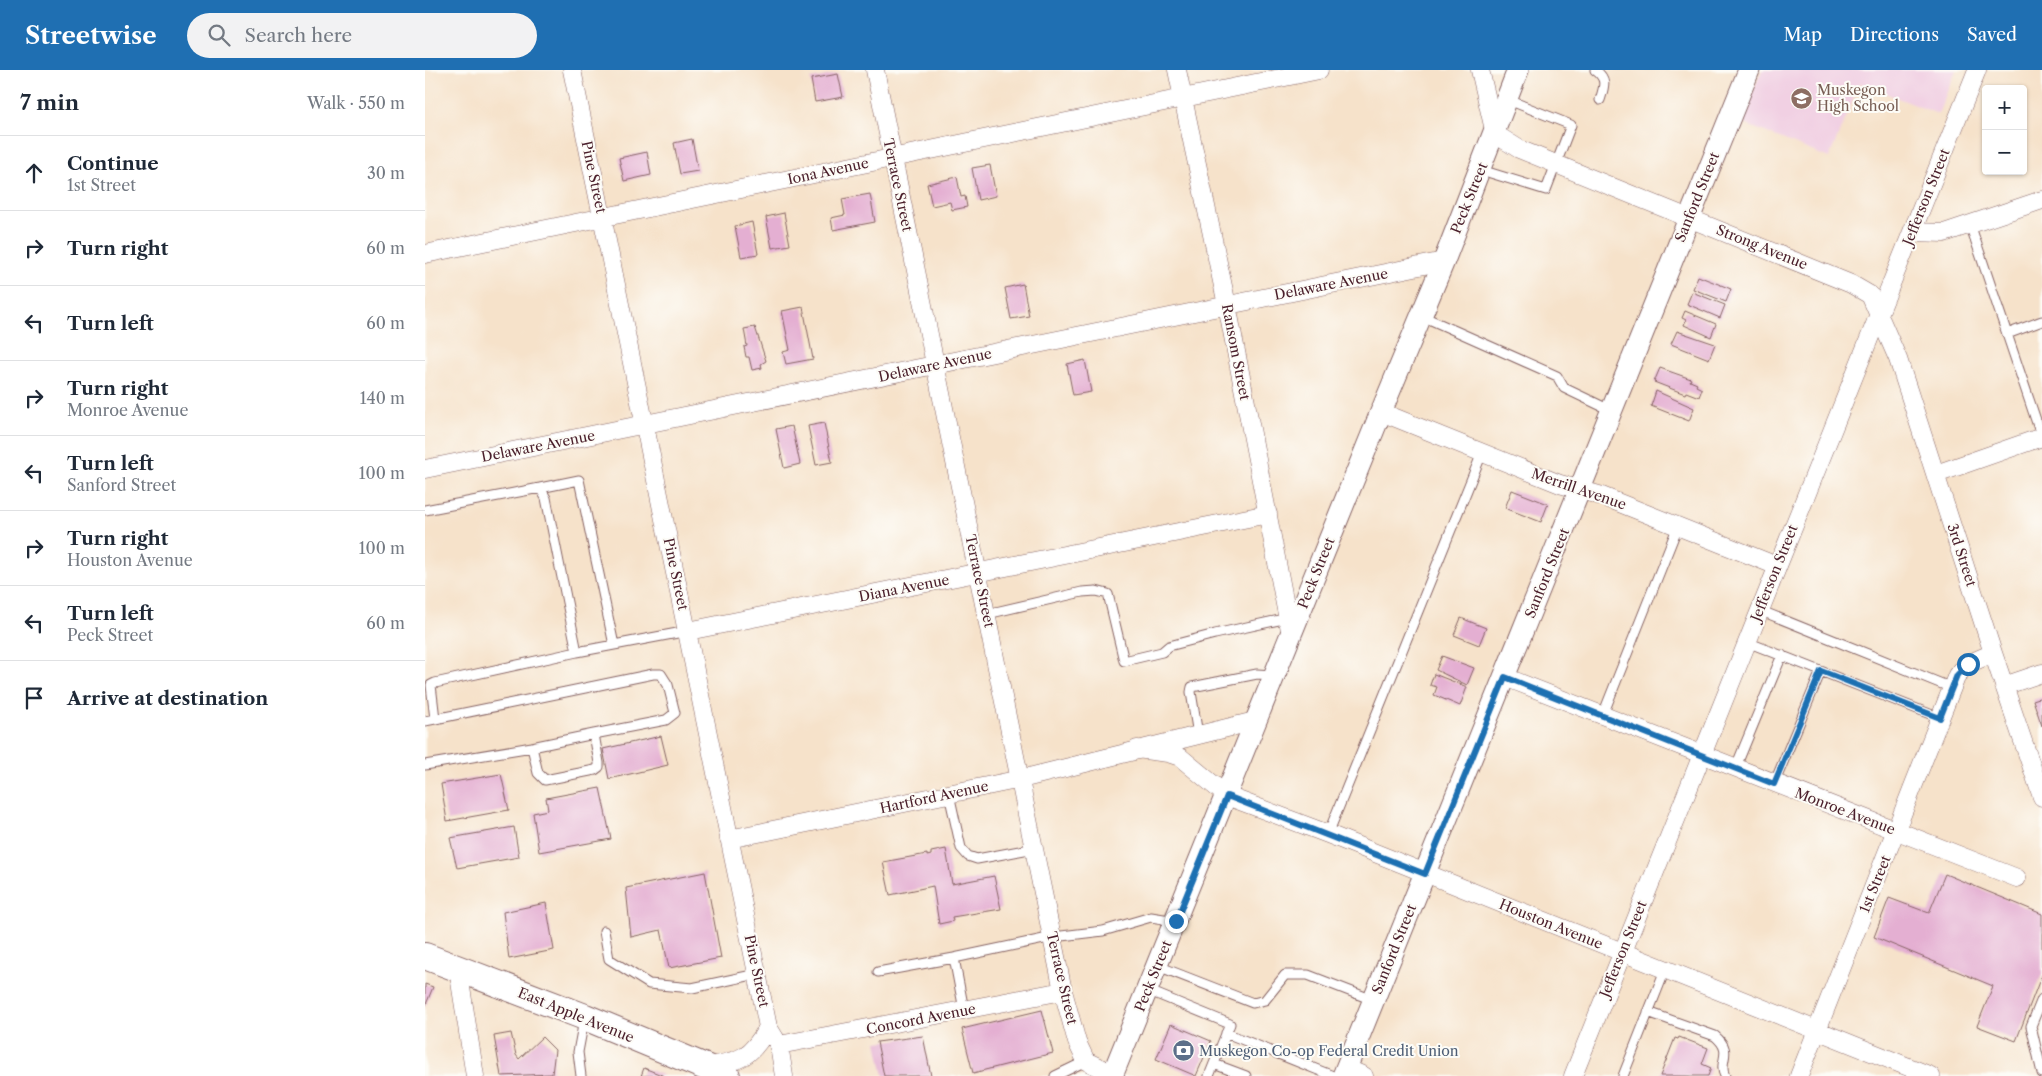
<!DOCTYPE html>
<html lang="en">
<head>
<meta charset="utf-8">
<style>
  :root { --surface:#fff; --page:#f2f2f3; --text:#1f2937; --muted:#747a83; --line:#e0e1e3; --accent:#1f6fb2 }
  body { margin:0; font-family:"Libre Caslon Text",serif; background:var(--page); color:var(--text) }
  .controls { position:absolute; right:15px; top:15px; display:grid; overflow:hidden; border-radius:5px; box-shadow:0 1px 4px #0004 }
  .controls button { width:45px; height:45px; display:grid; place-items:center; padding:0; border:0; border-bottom:1px solid var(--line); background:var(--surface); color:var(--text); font:25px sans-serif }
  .stop { position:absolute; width:15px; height:15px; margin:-11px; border:4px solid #1f6fb2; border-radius:50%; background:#fff }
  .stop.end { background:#1f6fb2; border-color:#fff; box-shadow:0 1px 5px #0008 }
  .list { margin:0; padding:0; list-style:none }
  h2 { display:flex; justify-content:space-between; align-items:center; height:65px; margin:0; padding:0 20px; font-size:21px }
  h2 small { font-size:16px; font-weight:400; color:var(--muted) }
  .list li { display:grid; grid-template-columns:32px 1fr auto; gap:15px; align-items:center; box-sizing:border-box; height:75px; padding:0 20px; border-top:1px solid var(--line) }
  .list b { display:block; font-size:19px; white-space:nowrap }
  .list p { margin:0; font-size:16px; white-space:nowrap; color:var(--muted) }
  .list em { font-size:16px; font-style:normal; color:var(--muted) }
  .icon { flex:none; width:28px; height:28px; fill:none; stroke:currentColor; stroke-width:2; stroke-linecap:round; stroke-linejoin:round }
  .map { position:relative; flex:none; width:1617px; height:1006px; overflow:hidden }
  header { display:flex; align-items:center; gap:30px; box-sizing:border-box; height:70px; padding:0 25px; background:var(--accent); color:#fff }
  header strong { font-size:24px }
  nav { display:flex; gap:28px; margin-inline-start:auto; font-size:18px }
  .search { width:350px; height:45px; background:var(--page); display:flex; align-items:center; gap:12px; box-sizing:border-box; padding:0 18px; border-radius:28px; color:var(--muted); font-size:19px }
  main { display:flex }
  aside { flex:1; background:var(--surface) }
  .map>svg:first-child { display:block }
  .built { fill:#f1d0e3 }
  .building { fill:#e4afd2 }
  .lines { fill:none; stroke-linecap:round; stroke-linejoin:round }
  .service-casing { stroke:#866363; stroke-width:11 }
  .minor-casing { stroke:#866363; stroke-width:19 }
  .tertiary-casing { stroke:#866363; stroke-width:23 }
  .primary-casing { stroke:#866363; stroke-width:28 }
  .service { stroke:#fff; stroke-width:9 }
  .minor { stroke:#fff; stroke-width:18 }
  .tertiary { stroke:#fff; stroke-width:21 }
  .primary { stroke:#fff; stroke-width:26 }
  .route { stroke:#1f6fb2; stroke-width:6 }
  .labels { text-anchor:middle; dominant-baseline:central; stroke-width:4; stroke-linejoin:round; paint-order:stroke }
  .education-label { font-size:14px; fill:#785e54; stroke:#fdfcf7; text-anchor:start }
  .street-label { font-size:14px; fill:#4a1f2b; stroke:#fdfcf7 }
  .service-label { font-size:14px; fill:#4e5e75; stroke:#fdfcf7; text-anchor:start }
</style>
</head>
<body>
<header>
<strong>Streetwise</strong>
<div class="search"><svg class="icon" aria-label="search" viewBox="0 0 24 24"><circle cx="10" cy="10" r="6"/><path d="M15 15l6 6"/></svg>Search here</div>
<nav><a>Map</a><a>Directions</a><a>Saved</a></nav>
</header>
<main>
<aside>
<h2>7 min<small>Walk · 550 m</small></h2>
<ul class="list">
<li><svg class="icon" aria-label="ahead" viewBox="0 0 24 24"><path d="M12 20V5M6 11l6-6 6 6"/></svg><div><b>Continue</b><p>1st Street</p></div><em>30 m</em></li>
<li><svg class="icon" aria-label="right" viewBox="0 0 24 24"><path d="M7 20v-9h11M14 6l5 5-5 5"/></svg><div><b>Turn right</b></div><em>60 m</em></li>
<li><svg class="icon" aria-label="left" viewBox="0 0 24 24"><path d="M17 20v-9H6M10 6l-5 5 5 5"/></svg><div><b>Turn left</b></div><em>60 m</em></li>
<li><svg class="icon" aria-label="right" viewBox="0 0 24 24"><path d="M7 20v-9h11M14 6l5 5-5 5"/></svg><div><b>Turn right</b><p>Monroe Avenue</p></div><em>140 m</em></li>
<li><svg class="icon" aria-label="left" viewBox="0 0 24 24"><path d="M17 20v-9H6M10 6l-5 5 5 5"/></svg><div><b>Turn left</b><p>Sanford Street</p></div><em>100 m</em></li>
<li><svg class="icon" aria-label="right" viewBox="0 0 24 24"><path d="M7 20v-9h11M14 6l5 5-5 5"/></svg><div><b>Turn right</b><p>Houston Avenue</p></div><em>100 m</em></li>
<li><svg class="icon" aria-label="left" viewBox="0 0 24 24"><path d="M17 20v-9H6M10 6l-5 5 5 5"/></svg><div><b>Turn left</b><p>Peck Street</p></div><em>60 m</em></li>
<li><svg class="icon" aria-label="arrive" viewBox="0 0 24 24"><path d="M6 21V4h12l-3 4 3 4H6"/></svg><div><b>Arrive at destination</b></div></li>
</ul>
</aside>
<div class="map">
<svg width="1617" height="1006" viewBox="0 0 1617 1006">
  <rect width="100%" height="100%" fill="#fdfcf7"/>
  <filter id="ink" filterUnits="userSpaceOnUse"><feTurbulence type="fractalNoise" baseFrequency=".02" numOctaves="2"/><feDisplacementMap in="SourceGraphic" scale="10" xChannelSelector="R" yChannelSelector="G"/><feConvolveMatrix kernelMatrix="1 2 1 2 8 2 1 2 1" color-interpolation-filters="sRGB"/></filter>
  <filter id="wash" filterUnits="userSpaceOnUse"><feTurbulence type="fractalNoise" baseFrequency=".0096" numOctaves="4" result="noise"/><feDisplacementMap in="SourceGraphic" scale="20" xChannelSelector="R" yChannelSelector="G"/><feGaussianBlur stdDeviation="1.12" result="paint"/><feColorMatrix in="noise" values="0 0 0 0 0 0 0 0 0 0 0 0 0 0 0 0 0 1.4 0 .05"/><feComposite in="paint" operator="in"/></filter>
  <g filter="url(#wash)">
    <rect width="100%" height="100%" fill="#f6e2ca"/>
    <path class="built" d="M 1337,0 L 1531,0 L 1513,44 L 1435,13 L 1404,88 L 1315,52 Z"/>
    <g id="blocks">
      <path class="building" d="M 413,4 L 418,27 L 390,32 L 386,9 Z
        M 267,69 L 273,101 L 255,104 L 249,73 Z
        M 222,82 L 226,105 L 199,111 L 194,88 Z
        M 565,95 L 571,126 L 553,130 L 547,98 Z
        M 532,107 L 536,127 L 540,126 L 542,137 L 527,140 L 525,132 L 507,136 L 502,114 Z
        M 445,124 L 450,152 L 408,160 L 406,148 L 420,145 L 417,129 Z
        M 359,143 L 365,175 L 347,178 L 341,147 Z
        M 327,152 L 333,184 L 316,187 L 310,156 Z
        M 1273,206 L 1306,219 L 1301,232 L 1268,219 Z
        M 598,214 L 604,246 L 586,249 L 580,218 Z
        M 1267,222 L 1300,235 L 1295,248 L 1262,234 Z
        M 378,237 L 388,289 L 361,294 L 358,282 L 365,280 L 357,241 Z
        M 1260,241 L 1291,254 L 1286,267 L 1259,255 L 1261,250 L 1257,248 Z
        M 330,257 L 341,291 L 336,294 L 337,298 L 327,300 L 324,287 L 321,287 L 319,277 L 322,276 L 319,259 Z
        M 1252,261 L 1290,274 L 1284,289 L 1246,274 Z
        M 660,290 L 666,322 L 648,325 L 642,294 Z
        M 1235,298 L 1266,309 L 1265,311 L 1272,314 L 1271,316 L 1277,319 L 1274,327 L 1261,322 L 1260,324 L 1229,312 Z
        M 1231,321 L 1269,338 L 1264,351 L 1226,336 Z
        M 399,353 L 407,392 L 391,395 L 383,356 Z
        M 367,356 L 375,394 L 359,398 L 351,359 Z
        M 1087,420 L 1123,434 L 1116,452 L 1080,438 Z
        M 1036,548 L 1061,558 L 1054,575 L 1029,565 Z
        M 1017,586 L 1049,598 L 1042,615 L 1011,600 Z
        M 1009,604 L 1042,617 L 1035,636 L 1009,625 L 1012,617 L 1005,615 Z
        M 1617,627 L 1617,656 L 1608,630 Z
        M 236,666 L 243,695 L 184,709 L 178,679 Z
        M 76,704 L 84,740 L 22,751 L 16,714 Z
        M 175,718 L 186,769 L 114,782 L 108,743 L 123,740 L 121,728 Z
        M 89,757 L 94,787 L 32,798 L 25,768 Z
        M 521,779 L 527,814 L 569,806 L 576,839 L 527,847 L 528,851 L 514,854 L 508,816 L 465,825 L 458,792 L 502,784 L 502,786 L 506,785 L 506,782 Z
        M 280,802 L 296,888 L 244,898 L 236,860 L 206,867 L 201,818 Z
        M 1520,804 L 1617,844 L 1617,904 L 1591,971 L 1552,956 L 1568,916 L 1449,867 L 1464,828 L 1504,843 Z
        M 121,833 L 129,880 L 84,889 L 78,842 Z
        M 0,914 L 8,917 L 0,937 Z
        M 617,940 L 628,983 L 548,1003 L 537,959 Z
        M 746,954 L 786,971 L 771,1006 L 731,989 Z
        M 86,963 L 91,985 L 94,989 L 117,967 L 130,980 L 127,1004 L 76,1006 L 69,966 Z
        M 498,966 L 506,1006 L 459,1006 L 452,972 Z
        M 1254,967 L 1283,978 L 1277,994 L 1286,998 L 1283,1006 L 1235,1006 L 1250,968 L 1253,969 Z
        M 219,998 L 239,1006 L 216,1006 Z"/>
    </g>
  </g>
  <g filter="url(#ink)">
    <use href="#blocks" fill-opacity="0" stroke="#866363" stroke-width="1"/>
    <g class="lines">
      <defs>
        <path id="service" d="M 1170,0 C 1183,9 1179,17 1175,30
          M 1056,100 L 1121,120 L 1146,55 L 1081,29
          M 1545,154 L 1617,368
          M 997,246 L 1132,306 L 1139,318 L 1187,341
          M 1582,264 L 1617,251
          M 115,418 L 154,410 L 189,575
          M 0,440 L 115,418 L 121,428 L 152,582 L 10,613 L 6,615 L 10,649 L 228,604 L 236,604 L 243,615 L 250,643 L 241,650 L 169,664 L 174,693 L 174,697 L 170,700 L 120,710 L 113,703 L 107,677 L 0,695
          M 1334,540 L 1527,618
          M 562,544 L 657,522 L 671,521 L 683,524 L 699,591 L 737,582 L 744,576 L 790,564 L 863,548
          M 1322,572 L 1515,648
          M 152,582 L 263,561
          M 1177,647 L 1253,456
          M 0,651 L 10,649
          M 773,665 L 766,622 L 767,617 L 832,604 L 848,605
          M 107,677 L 169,664
          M 1310,699 L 1357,585
          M 1349,714 L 1396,601
          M 524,724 L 536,778 L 543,786 L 552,789 L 610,778
          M 903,764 L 1057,383
          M 179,861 L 184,889 L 224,914 L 267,918 L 332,904
          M 733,896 L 828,933 L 840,930 L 860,905 L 883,905 L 948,930
          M 453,902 L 529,888
          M 722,920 L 805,954 L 784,1006
          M 1617,929 L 1606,956 L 1617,1003
          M 539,940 L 529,888 L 628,867 L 678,861 L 726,847 L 751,851
          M 1223,942 L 1290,966 C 1310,983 1292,991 1300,1006
          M 801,963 L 908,1006
          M 789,994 L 821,1006
          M 156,1006 L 153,982 L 159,950
          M 630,1006 L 661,991
          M 1198,1006 L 1240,900"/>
        <path id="minor" d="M 147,0 L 343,957 L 354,975 L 359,1006
          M 450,0 L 638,921 L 652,972 L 661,991 L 688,1004
          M 752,0 L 802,235 L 866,565
          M 1055,0 L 1070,64 L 1094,79 L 1426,214 L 1445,225 L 1473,289 L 1568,583 L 1617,727
          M 1488,162 L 1519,163 L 1617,130
          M 0,184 L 894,0
          M 956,342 L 1135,414 L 1177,426 L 1352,496
          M 0,399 L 1019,191
          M 1511,404 L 1617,367
          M 263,561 L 843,444
          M 1080,607 L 1592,808
          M 1579,616 L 1617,603
          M 712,679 L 743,683 L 755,687 L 802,726 L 903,764 L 1506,1006
          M 304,769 L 596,709 L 830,651
          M 33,899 L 50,1006
          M 354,975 L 638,921
          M 281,997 C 315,991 326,988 343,957
          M 921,998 L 939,1006
          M 1148,1006 L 1552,0
          M 1374,1006 L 1532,605 L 1543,594 L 1568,583"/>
        <path id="tertiary" d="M 687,1006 L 956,342 L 1019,191 L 1093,0
          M 918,1006 L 1324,0"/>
        <path id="primary" d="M 0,886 L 160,947 L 302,1006"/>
      </defs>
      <use href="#service" class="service-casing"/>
      <use href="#minor" class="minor-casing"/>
      <use href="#tertiary" class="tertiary-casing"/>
      <use href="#primary" class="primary-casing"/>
      <use href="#service" class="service"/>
      <use href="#minor" class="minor"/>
      <use href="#tertiary" class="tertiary"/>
      <use href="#primary" class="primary"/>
    </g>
  </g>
  <g class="lines" filter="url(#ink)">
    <path class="route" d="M 751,851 L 802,726 L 1000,804 L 1080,607 L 1349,714 L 1396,601 L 1515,648 L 1532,605 L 1543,594"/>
  </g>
  <defs>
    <symbol id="school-disc" viewBox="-11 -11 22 22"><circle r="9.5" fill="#8d6e63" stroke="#fdfcf7"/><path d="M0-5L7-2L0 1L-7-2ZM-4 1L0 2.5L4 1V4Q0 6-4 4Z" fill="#fff"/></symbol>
    <symbol id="bank-disc" viewBox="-11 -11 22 22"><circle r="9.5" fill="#5c6f8a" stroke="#fdfcf7"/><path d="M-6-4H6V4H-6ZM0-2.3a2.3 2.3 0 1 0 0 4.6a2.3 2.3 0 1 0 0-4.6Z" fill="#fff"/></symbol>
  </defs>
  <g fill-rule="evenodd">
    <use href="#school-disc" x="1364" y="16" width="25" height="25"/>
    <use href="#bank-disc" x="746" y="968" width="25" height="25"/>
  </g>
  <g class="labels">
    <g class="education-label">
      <text x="1392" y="20">Muskegon<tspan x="1392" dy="16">High School</tspan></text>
    </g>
    <g class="street-label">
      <text transform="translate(403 101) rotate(-12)">Iona Avenue</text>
      <text transform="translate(169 107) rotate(78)">Pine Street</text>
      <text transform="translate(473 115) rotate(78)">Terrace Street</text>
      <text transform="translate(1272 127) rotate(-68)">Sanford Street</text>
      <text transform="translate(1501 127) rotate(-68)">Jefferson Street</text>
      <text transform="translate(1044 128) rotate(-68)">Peck Street</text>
      <text transform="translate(1337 177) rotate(22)">Strong Avenue</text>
      <text transform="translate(906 214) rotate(-11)">Delaware Avenue</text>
      <text transform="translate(811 282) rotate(79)">Ransom Street</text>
      <text transform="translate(510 295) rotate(-12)">Delaware Avenue</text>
      <text transform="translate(113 376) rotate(-11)">Delaware Avenue</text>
      <text transform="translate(1154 419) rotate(19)">Merrill Avenue</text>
      <text transform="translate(1537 485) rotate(72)">3rd Street</text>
      <text transform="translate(891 503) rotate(-68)">Peck Street</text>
      <text transform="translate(1122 503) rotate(-68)">Sanford Street</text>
      <text transform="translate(1349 503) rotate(-68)">Jefferson Street</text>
      <text transform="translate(251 504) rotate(78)">Pine Street</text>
      <text transform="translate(555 511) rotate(78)">Terrace Street</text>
      <text transform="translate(479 518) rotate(-11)">Diana Avenue</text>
      <text transform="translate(509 727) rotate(-12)">Hartford Avenue</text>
      <text transform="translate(1420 741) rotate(21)">Monroe Avenue</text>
      <text transform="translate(1450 814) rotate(-68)">1st Street</text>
      <text transform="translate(1126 854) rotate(22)">Houston Avenue</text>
      <text transform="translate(969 879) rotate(-68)">Sanford Street</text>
      <text transform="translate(1198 879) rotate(-68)">Jefferson Street</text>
      <text transform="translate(332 901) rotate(78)">Pine Street</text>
      <text transform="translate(728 906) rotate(-68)">Peck Street</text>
      <text transform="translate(637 908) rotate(77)">Terrace Street</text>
      <text transform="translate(151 945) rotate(22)">East Apple Avenue</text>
      <text transform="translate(496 949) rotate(-11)">Concord Avenue</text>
    </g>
    <g class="service-label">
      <text x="774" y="981">Muskegon Co-op Federal Credit Union</text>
    </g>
  </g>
</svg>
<div class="controls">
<button>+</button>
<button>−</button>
</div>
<div class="stop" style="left:1543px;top:594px"></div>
<div class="stop end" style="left:751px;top:851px"></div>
</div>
</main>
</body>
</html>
